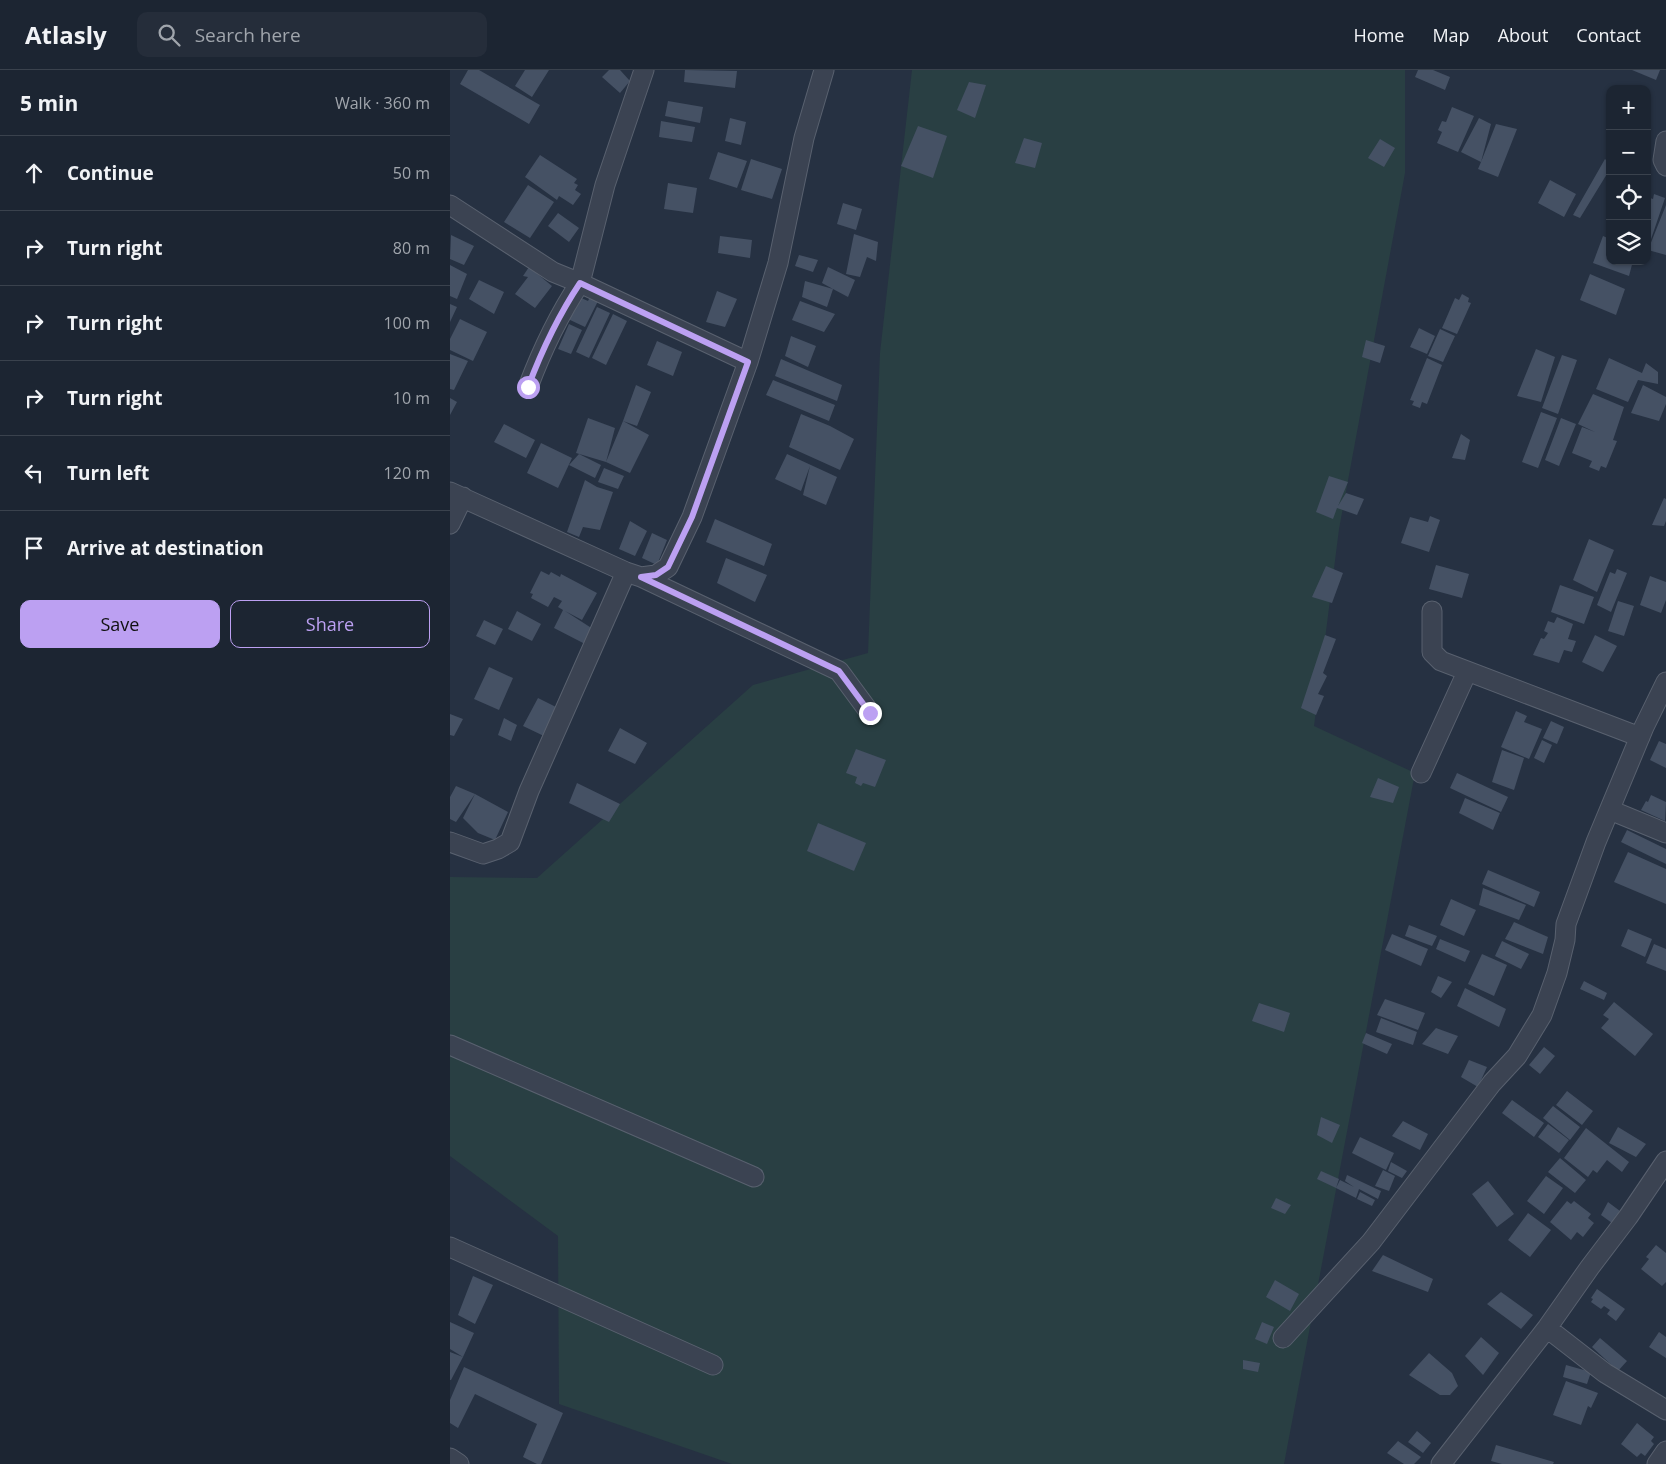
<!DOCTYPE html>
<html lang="en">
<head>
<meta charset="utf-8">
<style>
  :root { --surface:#1c2532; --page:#252d3a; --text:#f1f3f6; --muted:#a0a5ac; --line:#3a424d; --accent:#bca0f2 }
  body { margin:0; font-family:"Open Sans",sans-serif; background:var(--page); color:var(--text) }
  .controls { position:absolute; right:15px; top:15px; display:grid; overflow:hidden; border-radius:10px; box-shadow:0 1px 4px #0004 }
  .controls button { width:45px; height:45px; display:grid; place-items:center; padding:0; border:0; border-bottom:1px solid var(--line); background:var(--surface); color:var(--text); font:25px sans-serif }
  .stop { position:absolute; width:15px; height:15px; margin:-11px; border:4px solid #bca0f2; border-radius:50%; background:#fff }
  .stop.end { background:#bca0f2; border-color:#fff; box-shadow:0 1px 5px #0008 }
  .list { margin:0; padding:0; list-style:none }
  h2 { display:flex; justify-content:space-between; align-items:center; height:65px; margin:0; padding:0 20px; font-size:21px }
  h2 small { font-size:16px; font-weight:400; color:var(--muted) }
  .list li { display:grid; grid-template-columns:32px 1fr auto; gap:15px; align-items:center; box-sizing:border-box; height:75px; padding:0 20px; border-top:1px solid var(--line) }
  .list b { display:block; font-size:19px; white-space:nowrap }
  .list em { font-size:16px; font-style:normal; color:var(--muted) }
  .actions { display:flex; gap:10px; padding:15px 20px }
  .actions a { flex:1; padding:11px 0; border:1px solid var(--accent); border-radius:10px; text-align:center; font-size:18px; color:var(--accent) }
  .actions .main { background:var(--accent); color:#111 }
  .icon { flex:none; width:28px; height:28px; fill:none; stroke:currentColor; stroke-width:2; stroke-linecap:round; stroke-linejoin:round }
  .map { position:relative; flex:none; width:1216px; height:1394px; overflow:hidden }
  header { display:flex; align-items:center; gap:30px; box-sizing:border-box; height:70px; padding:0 25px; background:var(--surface); border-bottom:1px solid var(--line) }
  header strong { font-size:24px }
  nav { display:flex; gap:28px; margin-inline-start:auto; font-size:18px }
  .search { width:350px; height:45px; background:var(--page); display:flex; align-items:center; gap:12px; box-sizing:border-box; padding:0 18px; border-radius:10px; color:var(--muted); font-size:19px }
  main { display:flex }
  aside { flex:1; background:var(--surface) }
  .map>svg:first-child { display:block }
  .green { fill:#293f43 }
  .building { fill:#455164 }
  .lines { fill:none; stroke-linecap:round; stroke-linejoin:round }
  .minor-casing { stroke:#59616f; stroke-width:21 }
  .minor { stroke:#3b4352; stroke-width:19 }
  .route { stroke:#bca0f2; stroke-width:6 }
</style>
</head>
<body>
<header>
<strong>Atlasly</strong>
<div class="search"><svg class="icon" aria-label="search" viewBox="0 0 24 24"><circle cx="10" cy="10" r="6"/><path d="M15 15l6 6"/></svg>Search here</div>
<nav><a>Home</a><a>Map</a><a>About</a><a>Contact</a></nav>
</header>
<main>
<aside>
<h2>5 min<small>Walk · 360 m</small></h2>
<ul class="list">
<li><svg class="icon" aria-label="ahead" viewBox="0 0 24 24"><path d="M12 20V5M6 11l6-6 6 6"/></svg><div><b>Continue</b></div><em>50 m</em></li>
<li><svg class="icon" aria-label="right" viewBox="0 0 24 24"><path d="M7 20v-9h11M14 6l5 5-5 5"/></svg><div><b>Turn right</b></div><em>80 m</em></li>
<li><svg class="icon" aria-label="right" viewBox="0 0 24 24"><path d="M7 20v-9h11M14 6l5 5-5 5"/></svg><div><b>Turn right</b></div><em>100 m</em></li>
<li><svg class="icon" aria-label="right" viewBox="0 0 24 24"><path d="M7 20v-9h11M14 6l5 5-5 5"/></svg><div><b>Turn right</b></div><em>10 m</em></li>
<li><svg class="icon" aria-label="left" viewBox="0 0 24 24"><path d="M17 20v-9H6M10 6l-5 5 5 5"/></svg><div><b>Turn left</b></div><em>120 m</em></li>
<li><svg class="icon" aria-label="arrive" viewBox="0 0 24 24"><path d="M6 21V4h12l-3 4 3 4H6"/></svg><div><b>Arrive at destination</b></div></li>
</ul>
<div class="actions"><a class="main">Save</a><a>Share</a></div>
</aside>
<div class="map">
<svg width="1216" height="1394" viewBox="0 0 1216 1394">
  <rect width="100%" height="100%" fill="#263142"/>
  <path class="green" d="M 462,0 L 955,0 L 955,103 L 889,459 L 864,656 L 965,703 L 834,1394 L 282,1394 L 109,1334 L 108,1166 L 0,1086 L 0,807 L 87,808 L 303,615 L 418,583 L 430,283 Z"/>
  <path class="building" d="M 18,0 L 29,0 L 90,35 L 79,54 L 10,14 Z
    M 75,0 L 99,0 L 82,27 L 65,16 Z
    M 159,0 L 170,0 L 180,11 L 170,23 L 152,7 Z
    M 235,0 L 287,1 L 285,18 L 234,12 Z
    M 968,0 L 983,0 L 1000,7 L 995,20 L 965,7 Z
    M 1182,0 L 1210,0 L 1206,10 Z
    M 519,12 L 536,15 L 525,48 L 507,40 Z
    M 218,31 L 253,37 L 250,53 L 215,46 Z
    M 1002,37 L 1024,46 L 1008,82 L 987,73 L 992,62 L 988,60 L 992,51 L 996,52 Z
    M 280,48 L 296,52 L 291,75 L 275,71 Z
    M 1029,48 L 1041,54 L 1031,92 L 1046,54 L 1067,59 L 1048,107 L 1028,99 L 1031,92 L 1011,82 Z
    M 211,51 L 245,57 L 242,72 L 209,67 Z
    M 468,56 L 497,66 L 483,108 L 451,96 Z
    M 574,68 L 592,73 L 585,98 L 565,93 Z
    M 930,69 L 945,78 L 934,97 L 918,88 Z
    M 268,82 L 297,91 L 287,118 L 259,109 Z
    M 90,85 L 127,109 L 124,113 L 128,115 L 125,120 L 131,124 L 123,135 L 109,126 L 107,130 L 75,107 Z
    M 301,89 L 332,99 L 322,129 L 291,120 Z
    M 1155,89 L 1160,94 L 1160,99 L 1130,148 L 1123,145 Z
    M 1100,110 L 1126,124 L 1114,147 L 1088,133 Z
    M 218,113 L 247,118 L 243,143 L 214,139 Z
    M 78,115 L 104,132 L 80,168 L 54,152 Z
    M 1204,124 L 1215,128 L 1198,178 L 1197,127 L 1203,129 Z
    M 393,133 L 412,139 L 406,160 L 387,154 Z
    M 1216,135 L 1216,185 L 1198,180 Z
    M 108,143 L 129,158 L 119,172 L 98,156 Z
    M 404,164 L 428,172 L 426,191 L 417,187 L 410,207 L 396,204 Z
    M 1,165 L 24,176 L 14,195 L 0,189 Z
    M 270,166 L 302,170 L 300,188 L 268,183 Z
    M 1153,166 L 1160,169 L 1160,191 L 1183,191 L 1179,206 L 1143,193 Z
    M 349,185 L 368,190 L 363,202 L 345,196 Z
    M 0,195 L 17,204 L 7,229 L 0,226 Z
    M 79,197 L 102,216 L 85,238 L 65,224 L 78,207 L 73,206 Z
    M 378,197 L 405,210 L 398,227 L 383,219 L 377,237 L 352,227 L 355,211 L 383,219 L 372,213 Z
    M 1140,204 L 1175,219 L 1166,245 L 1130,230 Z
    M 29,210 L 54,222 L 44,244 L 19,229 Z
    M 267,221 L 287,229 L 275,257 L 256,252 Z
    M 1012,224 L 1019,228 L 1018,232 L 1021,233 L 1007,264 L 992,258 L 1005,228 L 1009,230 Z
    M 129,227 L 138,231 L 140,227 L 148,231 L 135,257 L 118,249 Z
    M 350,231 L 385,244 L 374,262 L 342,250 Z
    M 0,234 L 7,237 L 0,252 Z
    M 147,237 L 160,243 L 139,288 L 126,282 Z
    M 163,244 L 177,251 L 156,295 L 142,288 Z
    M 10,249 L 37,262 L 23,291 L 0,280 L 0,269 Z
    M 119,254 L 132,260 L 121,284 L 108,279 Z
    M 969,258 L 985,266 L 977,284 L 960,277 Z
    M 990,259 L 1005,266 L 993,292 L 978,286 Z
    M 341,266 L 366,276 L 358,297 L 335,286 Z
    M 916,270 L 935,276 L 930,293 L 912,287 Z
    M 207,271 L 232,282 L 223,306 L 197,295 Z
    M 1086,279 L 1105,287 L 1091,332 L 1067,326 Z
    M 0,284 L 18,291 L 4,320 L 0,319 Z
    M 1112,285 L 1127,290 L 1108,344 L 1092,338 Z
    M 977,288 L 992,295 L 977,334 L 972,332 L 970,338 L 962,335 L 964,331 L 960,330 Z
    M 1159,288 L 1192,303 L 1196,293 L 1208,302 L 1208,314 L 1188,310 L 1178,332 L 1146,319 Z
    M 331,289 L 392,315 L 387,331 L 325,306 Z
    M 323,310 L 385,335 L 379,351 L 316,325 Z
    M 186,315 L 201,322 L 187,356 L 173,351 Z
    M 1193,315 L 1216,327 L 1216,334 L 1209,351 L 1181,343 Z
    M 1143,324 L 1174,337 L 1163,370 L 1167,371 L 1156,398 L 1151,396 L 1149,401 L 1139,397 L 1142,391 L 1122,383 L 1132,357 L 1145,362 L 1128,354 Z
    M 0,328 L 7,332 L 0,345 Z
    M 1091,342 L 1107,348 L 1088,398 L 1072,392 Z
    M 351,344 L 380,356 L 404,369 L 390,400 L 339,377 Z
    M 138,348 L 165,358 L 156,392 L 126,383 Z
    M 1111,348 L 1126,354 L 1109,396 L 1095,390 Z
    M 173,351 L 199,365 L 180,403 L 156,392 Z
    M 54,354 L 85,370 L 76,388 L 44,372 Z
    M 1011,364 L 1020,370 L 1015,390 L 1002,388 Z
    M 91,373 L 122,388 L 108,418 L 77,403 Z
    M 129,384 L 151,395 L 145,408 L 119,395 Z
    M 337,384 L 387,407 L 376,435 L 353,425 L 360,396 L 351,421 L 325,409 Z
    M 154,398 L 174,406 L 168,419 L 148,412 Z
    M 879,406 L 898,412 L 888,436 L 896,423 L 914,429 L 907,445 L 887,438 L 883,449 L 866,442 Z
    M 135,410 L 147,417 L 163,422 L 150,460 L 133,457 L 129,467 L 117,462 Z
    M 1214,428 L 1216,429 L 1216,451 L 1214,456 L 1202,455 Z
    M 980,446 L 990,450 L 979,482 L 951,473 L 960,447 L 978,452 Z
    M 265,449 L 322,474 L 314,496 L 256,472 Z
    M 180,451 L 197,461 L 185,486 L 169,479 Z
    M 202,463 L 217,470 L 207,495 L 192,488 Z
    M 1139,469 L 1164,480 L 1147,522 L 1123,510 Z
    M 276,488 L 317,505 L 305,532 L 267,513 Z
    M 986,495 L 1019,504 L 1012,528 L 979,519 Z
    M 876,496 L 893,503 L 882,533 L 862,527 Z
    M 1167,499 L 1177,503 L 1161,542 L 1147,535 L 1160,502 L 1165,504 Z
    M 91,501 L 99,505 L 101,502 L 110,507 L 111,504 L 147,523 L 132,550 L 115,541 L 143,559 L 135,574 L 104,558 L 113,540 L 108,537 L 112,531 L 104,527 L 98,537 L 81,528 L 83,524 L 80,523 Z
    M 1200,506 L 1216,512 L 1216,530 L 1211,543 L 1190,535 Z
    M 1110,515 L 1144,527 L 1134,554 L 1101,542 Z
    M 1168,531 L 1184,536 L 1174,566 L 1158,561 Z
    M 67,541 L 91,554 L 82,571 L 58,559 Z
    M 1107,547 L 1123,554 L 1118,569 L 1126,571 L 1122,582 L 1114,580 L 1109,593 L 1083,585 L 1091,568 L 1094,569 L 1098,563 L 1094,561 L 1098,551 L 1104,553 Z
    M 34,550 L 53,559 L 45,575 L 26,566 Z
    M 875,565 L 886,569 L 873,603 L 877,606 L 868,624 L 874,626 L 866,645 L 851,638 Z
    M 1145,565 L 1167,576 L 1153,602 L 1132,592 Z
    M 39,597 L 63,608 L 49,640 L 24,629 Z
    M 88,628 L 110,639 L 96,667 L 73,656 Z
    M 1066,641 L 1077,646 L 1074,652 L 1092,659 L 1079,689 L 1051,677 Z
    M 0,644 L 13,649 L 4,666 L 0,665 Z
    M 54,648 L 67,655 L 61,671 L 48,665 Z
    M 1101,651 L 1114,657 L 1107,674 L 1093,668 Z
    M 170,658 L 197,673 L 185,694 L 158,681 Z
    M 1092,670 L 1102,675 L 1094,693 L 1084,688 Z
    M 1209,671 L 1216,674 L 1216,698 L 1200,690 Z
    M 406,679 L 436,690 L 425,717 L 413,713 L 411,716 L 405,713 L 407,707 L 396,703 Z
    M 1052,680 L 1074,688 L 1064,720 L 1042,712 Z
    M 1007,703 L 1058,727 L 1051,742 L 1000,718 Z
    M 928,708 L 949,717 L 943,733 L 920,727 Z
    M 127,713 L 170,734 L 159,752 L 119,733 Z
    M 6,716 L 25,724 L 58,742 L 45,770 L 28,763 L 13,748 L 25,724 L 6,752 L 0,749 L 0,727 Z
    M 1201,725 L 1216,732 L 1215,751 L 1191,740 L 1196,731 L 1198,732 Z
    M 1015,728 L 1050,743 L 1043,760 L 1009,743 Z
    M 368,753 L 416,773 L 404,801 L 357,781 Z
    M 1177,760 L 1216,779 L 1216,794 L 1171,772 Z
    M 1178,782 L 1216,799 L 1216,834 L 1164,812 Z
    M 1038,800 L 1090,822 L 1084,837 L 1032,814 Z
    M 1033,818 L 1076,835 L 1069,850 L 1029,835 Z
    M 1001,829 L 1026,840 L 1014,866 L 990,855 Z
    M 1064,852 L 1098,867 L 1093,884 L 1055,869 Z
    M 959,855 L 987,866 L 982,876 L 955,866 Z
    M 1178,859 L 1202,869 L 1195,887 L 1171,876 Z
    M 942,864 L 978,879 L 971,896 L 935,880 Z
    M 990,869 L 1020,881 L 1015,892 L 986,879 Z
    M 1052,871 L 1079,884 L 1071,899 L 1045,886 Z
    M 1204,874 L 1216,879 L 1216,901 L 1196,893 Z
    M 1032,884 L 1057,895 L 1044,926 L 1018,914 Z
    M 988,906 L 1002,912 L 991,928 L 981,922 Z
    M 1134,911 L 1157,923 L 1154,930 L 1130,919 Z
    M 1015,918 L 1056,939 L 1049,957 L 1007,936 Z
    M 935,929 L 975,943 L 968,960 L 927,945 Z
    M 1164,932 L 1203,964 L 1185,986 L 1151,958 L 1159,949 L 1153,945 Z
    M 809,933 L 840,943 L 834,962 L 802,951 Z
    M 931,948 L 967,962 L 963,975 L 926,962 Z
    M 986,958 L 1008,966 L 998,984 L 972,974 Z
    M 916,963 L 942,974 L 937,984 L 912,973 Z
    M 1094,977 L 1105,986 L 1090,1004 L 1079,995 Z
    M 1019,990 L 1037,997 L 1028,1017 L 1011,1007 Z
    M 1117,1021 L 1143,1041 L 1132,1055 L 1106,1035 Z
    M 1062,1030 L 1094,1053 L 1084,1067 L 1052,1043 Z
    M 1103,1036 L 1130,1057 L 1120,1070 L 1093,1048 Z
    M 871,1047 L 890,1055 L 882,1073 L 867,1065 Z
    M 953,1051 L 978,1064 L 970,1080 L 942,1066 Z
    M 1098,1054 L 1119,1070 L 1109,1083 L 1088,1067 Z
    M 1168,1057 L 1196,1074 L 1186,1087 L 1159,1073 Z
    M 1136,1058 L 1179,1092 L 1172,1102 L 1157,1090 L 1147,1103 L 1143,1100 L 1138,1107 L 1114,1088 Z
    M 910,1067 L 944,1083 L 936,1100 L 902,1083 Z
    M 1110,1088 L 1136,1110 L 1125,1123 L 1098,1102 Z
    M 941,1092 L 957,1101 L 952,1108 L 938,1101 Z
    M 933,1100 L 945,1106 L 939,1121 L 925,1116 Z
    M 871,1101 L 889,1109 L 886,1118 L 890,1110 L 904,1117 L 895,1111 L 897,1105 L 931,1121 L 928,1129 L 909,1119 L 906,1128 L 886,1118 L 867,1109 Z
    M 1096,1106 L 1113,1118 L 1094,1144 L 1077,1131 Z
    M 1038,1111 L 1064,1144 L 1047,1157 L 1022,1124 Z
    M 910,1122 L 925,1130 L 922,1136 L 907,1129 Z
    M 826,1128 L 841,1135 L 835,1144 L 821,1138 Z
    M 1117,1131 L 1121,1134 L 1124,1131 L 1141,1144 L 1138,1148 L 1144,1153 L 1133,1167 L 1127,1162 L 1121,1170 L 1100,1152 Z
    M 1158,1132 L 1170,1141 L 1162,1153 L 1151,1145 Z
    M 1078,1143 L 1101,1160 L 1080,1187 L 1058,1170 Z
    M 1206,1175 L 1216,1183 L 1216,1212 L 1212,1216 L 1191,1199 L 1199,1189 L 1196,1187 Z
    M 933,1185 L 983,1209 L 978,1222 L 922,1201 Z
    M 23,1206 L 43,1215 L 25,1254 L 8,1245 Z
    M 825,1210 L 849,1224 L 840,1241 L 816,1227 Z
    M 1147,1219 L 1175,1239 L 1166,1251 L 1157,1244 L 1160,1240 L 1154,1236 L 1151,1239 L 1141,1232 L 1143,1229 L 1141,1228 Z
    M 1051,1222 L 1083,1245 L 1071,1259 L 1037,1234 Z
    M 0,1252 L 24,1263 L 13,1287 L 0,1279 Z
    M 812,1252 L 824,1257 L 817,1274 L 805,1269 Z
    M 1209,1262 L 1216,1267 L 1216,1288 L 1199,1277 Z
    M 1031,1267 L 1049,1283 L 1033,1305 L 1015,1286 Z
    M 1150,1268 L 1177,1291 L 1168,1301 L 1142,1277 Z
    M 0,1282 L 13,1287 L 1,1310 L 0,1310 Z
    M 979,1283 L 1002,1303 L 1008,1316 L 1000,1325 L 990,1325 L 959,1305 Z
    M 793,1290 L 810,1293 L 808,1302 L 793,1299 Z
    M 1116,1295 L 1141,1302 L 1137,1314 L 1113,1307 Z
    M 14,1297 L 113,1343 L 91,1394 L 87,1394 L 73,1387 L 87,1354 L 25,1324 L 8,1358 L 0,1353 L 0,1330 Z
    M 1116,1311 L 1148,1323 L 1141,1338 L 1138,1336 L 1131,1355 L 1103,1345 Z
    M 1187,1353 L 1204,1367 L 1201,1371 L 1204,1374 L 1195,1386 L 1191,1383 L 1187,1387 L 1171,1374 Z
    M 967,1361 L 981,1373 L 973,1383 L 958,1372 Z
    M 948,1371 L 971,1387 L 964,1394 L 954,1394 L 937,1383 Z
    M 1046,1375 L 1104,1392 L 1103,1394 L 1052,1394 L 1041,1391 Z"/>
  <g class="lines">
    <defs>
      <path id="minor" d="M 194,0 L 155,115 L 130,213 L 298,292
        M 1216,71 L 1213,90 L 1216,96
        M 0,135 L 103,202 L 130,213 C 108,246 92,280 78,317
        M 0,422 L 176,502 L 191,507 L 206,505 L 218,497 L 242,447 L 298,292 L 328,193 L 354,68 L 374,0
        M 0,454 L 13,427
        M 191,507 L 389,601 L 420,643
        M 982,541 L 982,582 L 991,591 L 1190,667
        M 971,703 L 1017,602
        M 1160,740 L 1216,763
        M 0,772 L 33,784 L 48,779 L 60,772 L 79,721 L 176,502
        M 0,975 L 304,1107
        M 0,1177 L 263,1295
        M 1097,1258 L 1155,1303 L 1216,1340
        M 833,1268 L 921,1172 L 1042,1013 L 1067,986 L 1092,945 L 1107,903 L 1115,870 L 1116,854 L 1146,772 L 1194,657 L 1216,612
        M 0,1388 L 9,1394
        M 991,1394 L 1097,1258 L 1140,1197 L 1178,1147 L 1216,1091
        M 1207,1394 L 1216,1381"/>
    </defs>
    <use href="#minor" class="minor-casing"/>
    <use href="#minor" class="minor"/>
  </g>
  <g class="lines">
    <path class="route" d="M 78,317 C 92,280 108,246 130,213 L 298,292 L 242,447 L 218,497 L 206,505 L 191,507 L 389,601 L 420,643"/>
  </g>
</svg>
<div class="controls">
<button>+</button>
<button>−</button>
<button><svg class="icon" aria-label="locate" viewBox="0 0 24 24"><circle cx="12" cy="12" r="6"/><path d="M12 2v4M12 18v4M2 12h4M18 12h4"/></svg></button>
<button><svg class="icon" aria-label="layers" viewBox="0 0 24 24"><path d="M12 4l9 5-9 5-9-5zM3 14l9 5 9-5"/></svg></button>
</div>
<div class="stop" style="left:78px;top:317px"></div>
<div class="stop end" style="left:420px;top:643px"></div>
</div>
</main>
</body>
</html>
